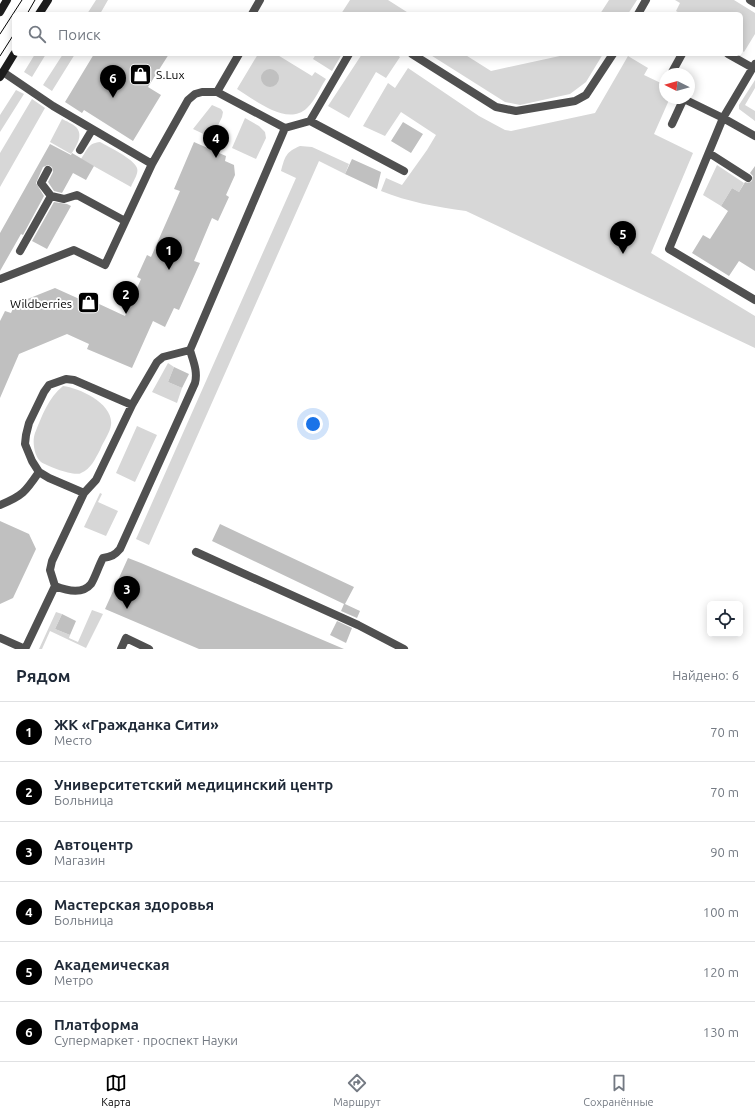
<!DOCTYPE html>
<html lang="ru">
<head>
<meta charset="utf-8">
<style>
  :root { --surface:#fff; --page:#f6f6f7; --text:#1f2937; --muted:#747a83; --line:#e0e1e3; --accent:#000 }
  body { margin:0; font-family:Ubuntu,sans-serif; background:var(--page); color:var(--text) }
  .controls { position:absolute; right:12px; bottom:12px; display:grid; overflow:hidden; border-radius:6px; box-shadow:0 2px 10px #0003 }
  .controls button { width:36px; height:36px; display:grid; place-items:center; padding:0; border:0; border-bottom:1px solid var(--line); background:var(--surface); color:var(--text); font:20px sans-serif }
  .compass { position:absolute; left:659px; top:68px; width:36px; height:36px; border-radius:50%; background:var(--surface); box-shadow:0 2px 10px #0003; rotate:275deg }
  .you { position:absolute; left:313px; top:424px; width:14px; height:14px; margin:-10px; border:3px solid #fff; border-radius:50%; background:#1a73e8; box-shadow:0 0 0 6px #1a73e833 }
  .badge { display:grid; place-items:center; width:26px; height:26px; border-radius:50%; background:var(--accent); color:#fff; font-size:13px; font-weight:700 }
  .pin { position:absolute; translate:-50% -33px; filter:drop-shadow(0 1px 2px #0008) }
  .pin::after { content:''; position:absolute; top:21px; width:14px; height:12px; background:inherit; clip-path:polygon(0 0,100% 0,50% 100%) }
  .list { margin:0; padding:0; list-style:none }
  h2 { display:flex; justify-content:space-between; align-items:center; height:52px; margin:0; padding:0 16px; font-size:17px }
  h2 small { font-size:13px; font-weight:400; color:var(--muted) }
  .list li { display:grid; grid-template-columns:26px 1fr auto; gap:12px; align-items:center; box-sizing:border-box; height:60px; padding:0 16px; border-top:1px solid var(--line) }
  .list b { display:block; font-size:15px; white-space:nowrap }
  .list p { margin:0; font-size:13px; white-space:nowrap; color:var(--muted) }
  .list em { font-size:13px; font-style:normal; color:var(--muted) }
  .icon { flex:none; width:22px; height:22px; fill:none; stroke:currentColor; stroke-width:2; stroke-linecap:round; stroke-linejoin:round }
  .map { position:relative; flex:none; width:755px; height:649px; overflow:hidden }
  .search { position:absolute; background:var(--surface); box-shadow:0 2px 10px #0003; left:12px; right:12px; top:12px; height:44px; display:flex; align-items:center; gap:10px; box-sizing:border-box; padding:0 14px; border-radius:6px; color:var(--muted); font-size:15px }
  .sheet { height:412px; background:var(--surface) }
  nav { display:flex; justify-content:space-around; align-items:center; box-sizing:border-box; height:56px; border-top:1px solid var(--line); background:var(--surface); font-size:11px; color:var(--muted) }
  nav a { display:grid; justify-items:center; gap:2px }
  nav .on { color:var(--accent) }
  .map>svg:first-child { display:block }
  .green { fill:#d7d7d7 }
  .building { fill:#c0c0c0 }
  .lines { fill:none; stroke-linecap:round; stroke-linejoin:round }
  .lane { stroke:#505050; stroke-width:8 }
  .secondary { stroke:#1d1d1d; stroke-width:8 }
  .tram { stroke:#000; stroke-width:1 }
  .labels { text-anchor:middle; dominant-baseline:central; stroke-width:4; stroke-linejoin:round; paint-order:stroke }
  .poi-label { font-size:12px; fill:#000; stroke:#fff; text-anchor:start }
</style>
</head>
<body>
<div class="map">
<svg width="755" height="649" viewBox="0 0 755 649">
  <rect width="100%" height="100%" fill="#fff"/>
  <path class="green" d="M 96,0 L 108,0 L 100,14 L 87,14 Z
    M 350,0 L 388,0 L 410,14 L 341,14 Z
    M 609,0 L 637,0 L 628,14 L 600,14 Z
    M 675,0 L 734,0 L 755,13 L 755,34 L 744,52 L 741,50 L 741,14 L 681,14 L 676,11 L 680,3 Z
    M 35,54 L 46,54 L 32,77 L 24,72 Z
    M 63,54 L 75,54 L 52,91 L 43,85 Z
    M 258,54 L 276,54 L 312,76 L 315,72 L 326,79 C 320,88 315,101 307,108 C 287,127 255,100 237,89 Z
    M 316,54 L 342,54 L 332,71 L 313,59 Z
    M 362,54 L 396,54 L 400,57 L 386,78 L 376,72 L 349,118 L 328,106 Z
    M 429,54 L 464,54 L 491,71 L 569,54 L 603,54 L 586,82 L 570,94 L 520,105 L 505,102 Z
    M 628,56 L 648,68 L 644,75 L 665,85 L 665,98 L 669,98 L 669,100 L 654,134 L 693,153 L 651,253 L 755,316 L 755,348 L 466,211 C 437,207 408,202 381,191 L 386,178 L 402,185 L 427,150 L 436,135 L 401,112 L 385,136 L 363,126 L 388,83 L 395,88 L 408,68 L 479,116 L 505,130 L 511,131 L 595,113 Z
    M 755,80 L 755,88 L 745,105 L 755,111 L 755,121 L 739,109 L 739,105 Z
    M 16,90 L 24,94 L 0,132 L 0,115 Z
    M 32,99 L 45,108 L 0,187 L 0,153 Z
    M 212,105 L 221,109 L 223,112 L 222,117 L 212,138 L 193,129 Z
    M 245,118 L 259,126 L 265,132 L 266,138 L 256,159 L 232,148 Z
    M 62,119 C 66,121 73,124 76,127 C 84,135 76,147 71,154 L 50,142 Z
    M 100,142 C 109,147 134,159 137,168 C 139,174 133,181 131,187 L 81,159 C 87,150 88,143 100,142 Z
    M 300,146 L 312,147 L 349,164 L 345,174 L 319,161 L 149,545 L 136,539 L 296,178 L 281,171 C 285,156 286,152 300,146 Z
    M 717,165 L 744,183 L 739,192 L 732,188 L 721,206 L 703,195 Z
    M 168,363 L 174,367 L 168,382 L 182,388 L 177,403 L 152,392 Z
    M 63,386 C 80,388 114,404 111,425 C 110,433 103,442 100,450 C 95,459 91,469 81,473 C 75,477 47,466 41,462 C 34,456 32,441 35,433 C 42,416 48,398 63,386 Z
    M 137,426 L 157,435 L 135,482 L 116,473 Z
    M 100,493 L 102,494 L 98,502 L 118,511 L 106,536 L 84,527 Z
    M 92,610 L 103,614 L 86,648 L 50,631 L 42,649 L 39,649 L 56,612 L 62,614 L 55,629 L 70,635 L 69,638 L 78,642 Z"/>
  <path class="building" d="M 94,54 L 169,54 L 148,87 L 161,95 L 133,141 L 84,110 L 82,113 L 65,102 Z
    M261 78a9 9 0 1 1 18 0a9 9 0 1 1-18 0Z
    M 403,122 L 423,134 L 411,153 L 391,141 Z
    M 194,142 L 226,156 L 225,161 L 234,165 L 235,175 L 226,195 L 229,197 L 218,221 L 212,218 L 204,237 L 194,261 L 200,263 L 179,310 L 174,308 L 165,327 L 153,321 L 132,368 L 87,349 L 89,344 L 67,334 L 19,354 L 0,398 L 0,321 L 5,311 L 11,313 L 15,304 L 55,288 L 95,306 L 97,303 L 125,316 L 141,279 L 137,277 L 147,255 L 151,257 L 180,191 L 174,189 Z
    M 50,144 L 71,155 L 72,153 L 94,166 L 86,180 L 73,173 L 62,193 L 54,191 L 48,182 L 53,172 L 52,167 L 48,165 L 43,167 L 36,183 L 44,196 L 23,235 L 21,234 L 0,271 L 0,233 Z
    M 352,159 L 381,172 L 377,189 L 345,174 Z
    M 755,166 L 755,271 L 739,261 L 729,276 L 692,253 L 703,235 L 710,239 L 728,211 L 721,206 L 732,188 L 739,192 L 745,182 L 748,183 L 752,181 L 753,176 L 750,173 Z
    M 54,202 L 67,204 L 71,206 L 47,249 L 32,241 Z
    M 174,367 L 189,374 L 182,388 L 168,382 Z
    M 0,521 L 29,534 L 36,549 L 13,598 L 0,604 Z
    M 220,524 L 354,587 L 345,604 L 360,611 L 357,618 L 341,611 L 344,604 L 212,541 Z
    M 128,558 L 141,563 L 344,649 L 199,649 L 105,609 Z
    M 62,614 L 76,621 L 70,635 L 55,629 Z
    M 337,621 L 352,628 L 346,643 L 330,635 Z"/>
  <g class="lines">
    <path class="lane" d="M 750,0 L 755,3
      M 252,14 L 260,0
      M 638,14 L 646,0
      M 412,54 L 496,107 L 516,111 L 575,101 L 586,95 L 613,54
      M 728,54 L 753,68
      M 755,64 L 723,118 L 669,249 L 755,300
      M 3,72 L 53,106 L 152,164 L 188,100 L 195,94 L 202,92 L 217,92 L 285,128 L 310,121 L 404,171
      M 671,74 L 682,54
      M 217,92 L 239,54
      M 684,99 L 723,118 L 755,136
      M 310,121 L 349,54
      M 672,124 L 684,98
      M 80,150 L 92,130
      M 709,153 L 748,178
      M 48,170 L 41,183 L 51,196
      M 20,251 L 51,196 L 64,199 L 77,195 L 125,221
      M 0,279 L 74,250 L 105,265 L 152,164
      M 84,493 L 49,478 L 39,472 L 32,461 L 25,444 L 26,435 L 29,423 L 44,392 L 49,385 L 66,379 L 74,380 L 132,405
      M 0,505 C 23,496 26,491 39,472
      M 196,552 L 358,625 L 404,649
      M 55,586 L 50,570 L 52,561 L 84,493 L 96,480 L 132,405 L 157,362 L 163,357 L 190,350
      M 0,638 L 25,649 L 55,586 C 65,590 82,595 91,584 C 95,578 99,565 103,558 C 111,557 115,555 120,549 L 195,383 C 198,371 193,361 190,350 L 285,128
      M 121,649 L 126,638 L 149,649"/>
    <path class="secondary" d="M 0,12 L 7,0
      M 39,14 L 48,0
      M 0,77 L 14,54"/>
    <path class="tram" d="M 27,14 L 35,0
      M 0,34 L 22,0
      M 0,56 L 14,34"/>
  </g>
  <defs>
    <symbol id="shop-square" viewBox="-11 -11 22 22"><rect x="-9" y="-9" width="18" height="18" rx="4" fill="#000" stroke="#fff"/><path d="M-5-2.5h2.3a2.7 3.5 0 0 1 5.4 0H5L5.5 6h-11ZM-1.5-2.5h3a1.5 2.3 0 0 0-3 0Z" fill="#fff"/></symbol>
  </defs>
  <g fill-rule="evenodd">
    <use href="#shop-square" x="128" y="62" width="25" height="25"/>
    <use href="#shop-square" x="76" y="290" width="25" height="25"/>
  </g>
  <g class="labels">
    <g class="poi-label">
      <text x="156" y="74">S.Lux</text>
      <text x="72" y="303" text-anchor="end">Wildberries</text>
    </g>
  </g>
</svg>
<div class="controls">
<button><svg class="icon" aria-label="locate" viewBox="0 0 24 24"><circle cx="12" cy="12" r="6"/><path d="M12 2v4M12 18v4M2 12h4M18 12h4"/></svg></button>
</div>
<svg class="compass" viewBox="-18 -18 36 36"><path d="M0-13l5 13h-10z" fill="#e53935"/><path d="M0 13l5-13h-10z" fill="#747a83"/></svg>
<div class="you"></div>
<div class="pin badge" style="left:169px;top:270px">1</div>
<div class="pin badge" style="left:126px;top:314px">2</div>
<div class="pin badge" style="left:127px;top:609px">3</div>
<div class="pin badge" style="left:216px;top:158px">4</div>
<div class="pin badge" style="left:623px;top:254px">5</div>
<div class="pin badge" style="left:113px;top:98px">6</div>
<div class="search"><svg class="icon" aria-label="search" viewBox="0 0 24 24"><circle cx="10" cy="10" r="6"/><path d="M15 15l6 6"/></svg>Поиск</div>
</div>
<section class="sheet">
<h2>Рядом<small>Найдено: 6</small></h2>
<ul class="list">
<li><span class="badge">1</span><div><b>ЖК «Гражданка Сити»</b><p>Место</p></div><em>70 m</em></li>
<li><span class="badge">2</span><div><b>Университетский медицинский центр</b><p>Больница</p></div><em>70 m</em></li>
<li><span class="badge">3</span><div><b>Автоцентр</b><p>Магазин</p></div><em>90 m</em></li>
<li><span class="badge">4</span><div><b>Мастерская здоровья</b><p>Больница</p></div><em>100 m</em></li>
<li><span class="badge">5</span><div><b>Академическая</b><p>Метро</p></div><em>120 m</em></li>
<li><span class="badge">6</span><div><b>Платформа</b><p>Супермаркет · проспект Науки</p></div><em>130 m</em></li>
</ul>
</section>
<nav>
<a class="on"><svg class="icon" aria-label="map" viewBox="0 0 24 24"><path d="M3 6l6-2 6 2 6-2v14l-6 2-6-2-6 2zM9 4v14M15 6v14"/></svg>Карта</a>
<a><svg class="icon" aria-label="directions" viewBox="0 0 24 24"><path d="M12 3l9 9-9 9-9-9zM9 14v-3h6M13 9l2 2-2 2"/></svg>Маршрут</a>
<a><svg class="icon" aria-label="saved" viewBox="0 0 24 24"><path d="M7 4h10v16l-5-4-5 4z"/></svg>Сохранённые</a>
</nav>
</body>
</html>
